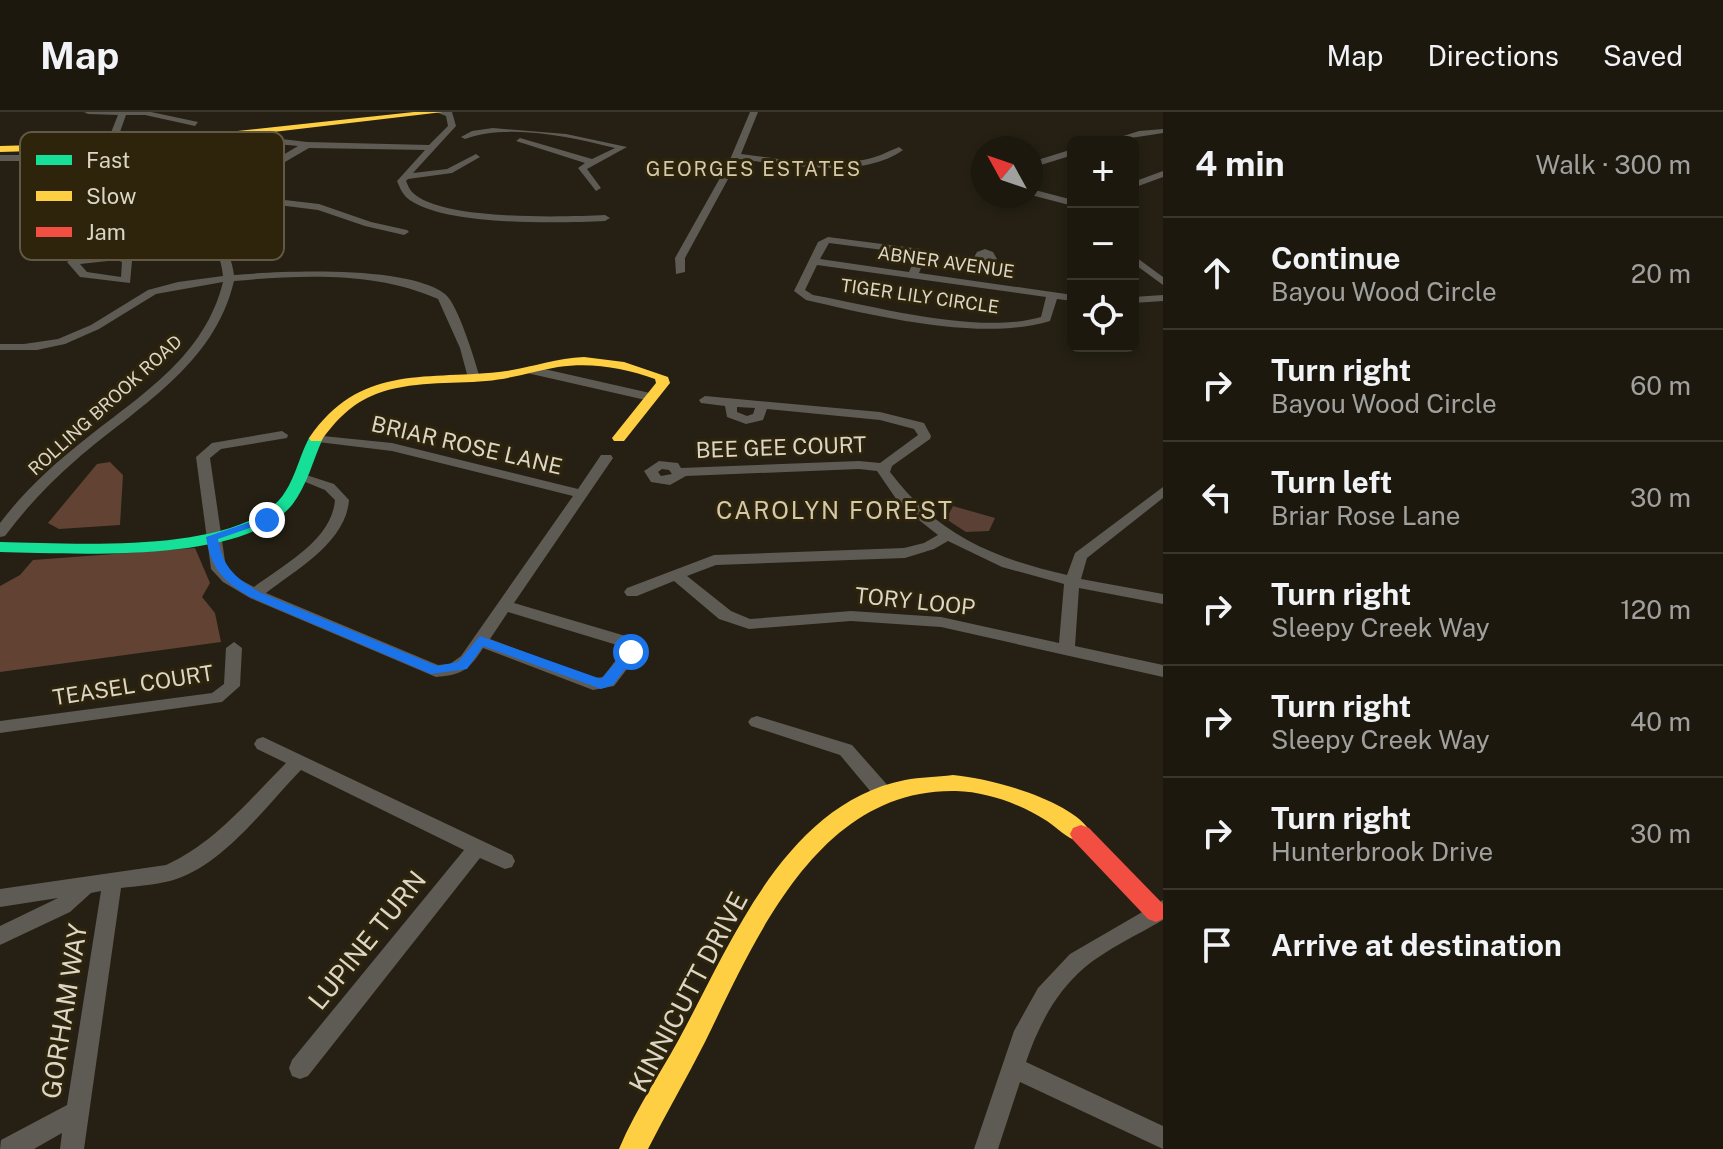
<!DOCTYPE html>
<html lang="en">
<head>
<meta charset="utf-8">
<style>
  :root { --surface:#1c180e; --page:#252117; --text:#f1f3f6; --muted:#a0a09e; --line:#3a372e }
  body { margin:0; font-family:"Public Sans",sans-serif; background:var(--page); color:var(--text) }
  .controls { position:absolute; right:24px; top:24px; display:grid; overflow:hidden; border-radius:12px; box-shadow:0 4px 12px #0003 }
  .controls button { width:72px; height:72px; display:grid; place-items:center; padding:0; border:0; border-bottom:2px solid var(--line); background:var(--surface); color:var(--text); font:40px sans-serif }
  .compass { position:absolute; left:971px; top:24px; width:72px; height:72px; border-radius:50%; background:var(--surface); box-shadow:0 4px 12px #0003; rotate:310deg }
  .stop { position:absolute; width:24px; height:24px; margin:-18px; border:6px solid #1a73e8; border-radius:50%; background:#fff }
  .stop.end { background:#1a73e8; border-color:#fff; box-shadow:0 2px 8px #0008 }
  .list { margin:0; padding:0; list-style:none }
  h2 { display:flex; justify-content:space-between; align-items:center; height:104px; margin:0; padding:0 32px; font-size:34px }
  h2 small { font-size:26px; font-weight:400; color:var(--muted) }
  .list li { display:grid; grid-template-columns:52px 1fr auto; gap:24px; align-items:center; box-sizing:border-box; height:112px; padding:0 32px; border-top:2px solid var(--line) }
  .list b { display:block; font-size:30px; white-space:nowrap }
  .list p { margin:0; font-size:26px; white-space:nowrap; color:var(--muted) }
  .list em { font-size:26px; font-style:normal; color:var(--muted) }
  .icon { flex:none; width:44px; height:44px; fill:none; stroke:currentColor; stroke-width:2; stroke-linecap:round; stroke-linejoin:round }
  .map { position:relative; flex:none; width:1163px; height:1037px; overflow:hidden }
  header { display:flex; align-items:center; gap:48px; box-sizing:border-box; height:112px; padding:0 40px; background:var(--surface); border-bottom:2px solid var(--line) }
  header strong { font-size:38px }
  nav { display:flex; gap:44px; margin-inline-start:auto; font-size:28px }
  main { display:flex }
  aside { flex:1; background:var(--surface) }
  .map>svg:first-child { display:block }
  .green { fill:#5a4035 }
  .forest { fill:#624233 }
  .lines { fill:none; stroke-linecap:round; stroke-linejoin:round }
  .street { fill:#5e5a54; fill-rule:evenodd }
  .fast { fill:#16e098; fill-rule:evenodd }
  .slow { fill:#ffcf43; fill-rule:evenodd }
  .jam { fill:#f24e42; fill-rule:evenodd }
  .route { fill:#1a73e8 }
  .labels { text-anchor:middle; dominant-baseline:central; stroke-width:6; stroke-linejoin:round; paint-order:stroke }
  .far-street-label { font-size:18px; fill:#dbd6c7; stroke:#2d240b }
  .far-neighbourhood-label { font-size:20px; letter-spacing:2px; fill:#d4c9ab; stroke:#2d240b }
  .street-label { font-size:22px; fill:#dbd6c7; stroke:#2d240b }
  .neighbourhood-label { font-size:24px; letter-spacing:2px; fill:#d4c9ab; stroke:#2d240b }
  .near-street-label { font-size:26px; fill:#dbd6c7; stroke:#2d240b }
  .key { fill:#2d240b; stroke:#615943; stroke-width:2 }
  .key-label { font-size:22px; fill:#dbd6c7 }
</style>
</head>
<body>
<header>
<strong>Map</strong>
<nav><a>Map</a><a>Directions</a><a>Saved</a></nav>
</header>
<main>
<div class="map">
<svg width="1163" height="1037" viewBox="0 0 1163 1037">
  <rect width="100%" height="100%" fill="#252013"/>
  <path class="green" d="M 953,394 L 995,406 L 989,419 L 966,420 L 946,407 Z"/>
  <path class="forest" d="M 110,350 L 123,363 L 120,413 L 59,417 L 48,411 L 97,352 Z
    M 195,436 L 210,471 L 202,485 L 215,501 L 221,530 L 0,560 L 0,474 L 20,463 L 33,448 Z"/>
  <g class="lines">
    <path class="street" d="M 84,0 L 151,0 L 198,10 L 195,14 L 145,3 L 126,3 L 115,34 L 119,38 L 124,50 L 153,74 L 201,57 L 258,58 L 298,34 C 255,29 216,36 174,48 L 170,45 L 205,32 L 265,25 L 307,30 L 429,33 L 448,14 L 446,4 L 436,0 L 452,0 L 456,14 L 413,61 L 447,57 L 476,42 L 480,45 L 452,61 L 408,67 L 406,69 C 408,73 409,77 412,80 C 440,109 565,105 605,103 L 610,106 L 605,109 C 562,111 439,115 406,85 C 402,81 399,74 397,69 L 425,38 L 309,36 L 266,61 L 267,67 L 250,73 L 243,71 L 236,76 L 259,85 L 319,92 L 371,110 L 407,118 L 409,120 L 404,123 L 365,114 L 318,98 L 254,90 L 225,77 L 237,64 L 202,63 L 159,77 C 194,100 228,119 234,163 C 281,159 407,153 445,182 C 458,192 475,249 480,266 L 474,270 L 468,266 L 460,236 L 438,187 C 376,159 300,163 234,169 C 214,254 137,295 76,348 C 49,371 26,396 5,424 L 0,425 L 0,411 C 25,378 56,350 88,325 C 144,281 205,243 223,170 L 156,182 L 99,217 L 65,232 L 37,238 L 0,238 L 0,232 L 24,232 L 58,227 L 91,213 L 148,178 L 178,170 L 223,164 C 218,115 179,100 143,74 C 123,76 108,59 97,44 L 100,36 L 106,33 L 118,3 L 88,2 ZM 110,38 L 117,53 L 129,65 L 117,59 L 105,44 Z
      M 750,0 L 758,0 L 741,42 C 780,47 823,55 863,48 C 876,46 887,40 899,35 L 903,38 C 861,68 787,53 739,47 L 685,146 L 685,160 L 676,162 L 675,146 L 729,50 Z
      M 493,16 L 566,22 L 627,35 L 587,57 L 601,76 L 596,79 L 578,56 L 585,51 L 516,29 L 520,26 L 592,47 L 615,36 C 570,25 510,11 465,27 L 461,25 L 472,19 Z
      M 1163,17 L 1163,21 L 1105,30 L 1139,19 Z
      M 1073,37 L 1073,43 L 1031,56 L 1031,50 Z
      M 0,43 L 49,43 L 53,46 L 49,60 L 45,63 L 41,60 L 44,49 L 0,49 Z
      M 1163,59 L 1163,65 L 1133,76 L 1133,70 Z
      M 1031,77 L 1073,88 L 1073,94 L 1031,83 Z
      M 828,125 L 921,137 L 926,143 L 919,161 L 1073,183 L 1073,189 L 1057,187 L 1050,209 C 982,230 875,204 806,188 L 794,179 L 818,130 ZM 829,131 L 914,142 L 916,143 L 909,160 L 820,147 ZM 817,153 L 1046,185 L 1041,205 C 979,223 878,195 813,183 L 805,178 Z
      M 985,137 L 993,140 L 997,147 L 993,154 L 985,157 L 977,154 L 973,147 L 977,140 Z
      M 118,142 L 132,149 L 130,171 L 80,165 L 67,150 L 72,147 ZM 117,148 L 122,150 L 121,165 L 87,160 L 80,152 Z
      M 1133,143 L 1163,165 L 1163,173 L 1133,151 Z
      M 1163,183 L 1163,189 L 1133,191 L 1133,185 Z
      M 531,254 L 650,281 L 656,285 L 650,289 L 527,261 L 527,255 Z
      M 705,284 L 880,300 L 924,311 L 931,324 L 930,327 L 892,354 L 890,360 C 937,422 992,446 1067,463 L 1075,441 L 1163,375 L 1163,386 L 1087,446 L 1081,467 L 1163,482 L 1163,492 L 1079,476 L 1075,534 L 1163,553 L 1163,565 L 941,515 L 851,509 L 749,517 L 719,507 L 674,469 L 637,484 L 627,484 L 624,480 L 627,476 L 714,443 L 904,436 L 924,431 L 938,423 L 901,394 L 877,359 L 859,357 L 686,364 L 670,373 L 651,370 L 644,359 L 659,349 L 678,351 L 681,356 L 859,349 L 880,351 L 918,323 L 914,317 L 880,308 L 767,297 L 763,308 L 746,312 L 727,305 L 725,294 L 701,291 L 699,288 ZM 737,295 L 755,296 L 753,302 L 747,304 L 737,300 ZM 662,357 L 669,358 L 672,362 L 661,364 L 658,360 ZM 948,429 L 1002,455 L 1064,472 L 1059,531 L 941,505 L 851,499 L 750,507 L 731,499 L 687,464 L 716,453 L 905,446 L 934,437 Z
      M 282,319 L 288,323 L 287,326 L 221,337 L 210,346 L 226,456 L 233,464 L 254,475 C 283,453 332,428 335,388 L 325,378 L 293,365 L 300,361 L 334,372 L 349,388 C 346,430 297,457 266,481 L 438,553 L 450,552 L 461,544 L 573,384 L 392,339 L 318,330 L 312,326 L 313,323 L 392,331 L 578,377 L 601,343 L 611,343 L 613,346 L 514,491 L 629,525 L 639,540 L 637,544 L 614,574 L 593,578 L 483,536 C 469,558 462,563 436,565 L 250,486 L 223,470 L 211,457 L 196,345 L 212,331 ZM 508,500 L 617,533 L 622,540 L 603,565 L 594,566 L 490,527 Z
      M 234,530 L 242,536 L 240,574 L 222,590 L 0,621 L 0,609 L 212,581 L 224,572 L 226,536 Z
      M 757,604 L 852,633 L 890,676 L 892,681 L 890,686 L 883,688 L 876,686 L 840,643 L 751,614 L 748,610 L 751,606 Z
      M 263,625 L 512,743 L 515,749 L 512,755 L 505,757 L 480,746 L 308,964 L 300,967 L 292,964 L 289,956 L 292,948 L 464,738 L 301,658 C 265,695 222,755 170,769 C 154,773 137,774 121,776 L 84,1037 L 60,1037 L 62,1021 L 34,1037 L 0,1037 L 1,1028 L 67,993 L 101,779 L 91,781 L 70,800 L 0,833 L 0,814 L 58,786 L 0,795 L 0,777 L 166,753 C 215,731 249,688 286,651 L 257,637 L 254,632 L 257,627 Z
      M 1163,788 L 1163,808 C 1139,822 1105,838 1084,856 C 1055,881 1038,915 1026,950 L 1163,1014 L 1163,1037 L 1020,970 L 998,1037 L 974,1037 L 1014,919 L 1038,876 L 1070,842 Z"/>
    <path class="fast" d="M 316,322 L 323,326 C 313,348 307,374 292,393 C 241,453 73,441 0,440 L 0,430 C 71,431 230,443 280,387 C 294,371 299,345 309,326 Z"/>
    <path class="slow" d="M 414,0 L 443,0 L 136,36 L 0,40 L 0,34 L 136,30 Z
      M 584,245 L 624,250 L 668,265 L 670,271 L 624,329 L 614,329 L 612,326 L 656,271 L 655,267 C 624,256 592,250 558,255 C 534,259 511,267 486,269 C 450,272 410,269 376,282 C 351,292 336,308 321,329 L 311,329 L 309,326 C 360,253 420,268 499,260 C 528,257 554,246 584,245 Z
      M 953,663 C 989,666 1074,688 1092,722 L 1089,728 C 1083,730 1083,731 1077,729 C 1067,726 1056,715 1047,709 C 1020,692 988,680 956,679 C 818,676 756,826 705,930 C 687,966 666,1001 648,1037 L 619,1037 C 637,994 665,955 686,914 C 735,822 789,691 905,668 C 920,665 937,665 953,663 Z"/>
    <path class="jam" d="M 1081,713 L 1089,716 L 1163,792 L 1163,807 L 1156,810 L 1148,807 L 1073,728 L 1070,722 L 1073,716 Z"/>
  </g>
  <path class="route" d="M 262,406 L 272,408 L 218,427 C 223,456 235,465 259,480 L 437,554 L 458,550 L 480,524 L 601,567 L 627,537 L 638,540 L 613,573 L 601,577 L 483,534 L 467,557 L 431,562 L 250,485 C 223,469 211,457 206,425 Z"/>
  <g class="labels">
    <g class="far-street-label">
      <text transform="translate(946 150) rotate(8)">ABNER AVENUE</text>
      <text transform="translate(920 184) rotate(8)">TIGER LILY CIRCLE</text>
      <text transform="translate(105 293) rotate(-42)">ROLLING BROOK ROAD</text>
    </g>
    <g class="far-neighbourhood-label">
      <text x="754" y="57">GEORGES ESTATES</text>
    </g>
    <g class="street-label">
      <text transform="translate(467 333) rotate(13)">BRIAR ROSE LANE</text>
      <text transform="translate(781 335) rotate(-2)">BEE GEE COURT</text>
      <text transform="translate(915 489) rotate(6)">TORY LOOP</text>
      <text transform="translate(133 573) rotate(-9)">TEASEL COURT</text>
    </g>
    <g class="neighbourhood-label">
      <text x="835" y="398">CAROLYN FOREST</text>
    </g>
    <g class="near-street-label">
      <text transform="translate(367 828) rotate(-51)">LUPINE TURN</text>
      <text transform="translate(688 880) rotate(-62)">KINNICUTT DRIVE</text>
      <text transform="translate(64 899) rotate(-81)">GORHAM WAY</text>
    </g>
  </g>
  <rect x="20" y="20" width="264" height="128" rx="12" class="key"/>
  <rect x="36" y="43" width="36" height="10" fill="#16e098"/>
  <rect x="36" y="79" width="36" height="10" fill="#ffcf43"/>
  <rect x="36" y="115" width="36" height="10" fill="#f24e42"/>
  <g class="key-label">
    <text x="86" y="56">Fast</text>
    <text x="86" y="92">Slow</text>
    <text x="86" y="128">Jam</text>
  </g>
</svg>
<div class="controls">
<button>+</button>
<button>−</button>
<button><svg class="icon" aria-label="locate" viewBox="0 0 24 24"><circle cx="12" cy="12" r="6"/><path d="M12 2v4M12 18v4M2 12h4M18 12h4"/></svg></button>
</div>
<svg class="compass" viewBox="-18 -18 36 36"><path d="M0-13l5 13h-10z" fill="#e53935"/><path d="M0 13l5-13h-10z" fill="#a0a09e"/></svg>
<div class="stop" style="left:631px;top:540px"></div>
<div class="stop end" style="left:267px;top:408px"></div>
</div>
<aside>
<h2>4 min<small>Walk · 300 m</small></h2>
<ul class="list">
<li><svg class="icon" aria-label="ahead" viewBox="0 0 24 24"><path d="M12 20V5M6 11l6-6 6 6"/></svg><div><b>Continue</b><p>Bayou Wood Circle</p></div><em>20 m</em></li>
<li><svg class="icon" aria-label="right" viewBox="0 0 24 24"><path d="M7 20v-9h11M14 6l5 5-5 5"/></svg><div><b>Turn right</b><p>Bayou Wood Circle</p></div><em>60 m</em></li>
<li><svg class="icon" aria-label="left" viewBox="0 0 24 24"><path d="M17 20v-9H6M10 6l-5 5 5 5"/></svg><div><b>Turn left</b><p>Briar Rose Lane</p></div><em>30 m</em></li>
<li><svg class="icon" aria-label="right" viewBox="0 0 24 24"><path d="M7 20v-9h11M14 6l5 5-5 5"/></svg><div><b>Turn right</b><p>Sleepy Creek Way</p></div><em>120 m</em></li>
<li><svg class="icon" aria-label="right" viewBox="0 0 24 24"><path d="M7 20v-9h11M14 6l5 5-5 5"/></svg><div><b>Turn right</b><p>Sleepy Creek Way</p></div><em>40 m</em></li>
<li><svg class="icon" aria-label="right" viewBox="0 0 24 24"><path d="M7 20v-9h11M14 6l5 5-5 5"/></svg><div><b>Turn right</b><p>Hunterbrook Drive</p></div><em>30 m</em></li>
<li><svg class="icon" aria-label="arrive" viewBox="0 0 24 24"><path d="M6 21V4h12l-3 4 3 4H6"/></svg><div><b>Arrive at destination</b></div></li>
</ul>
</aside>
</main>
</body>
</html>
